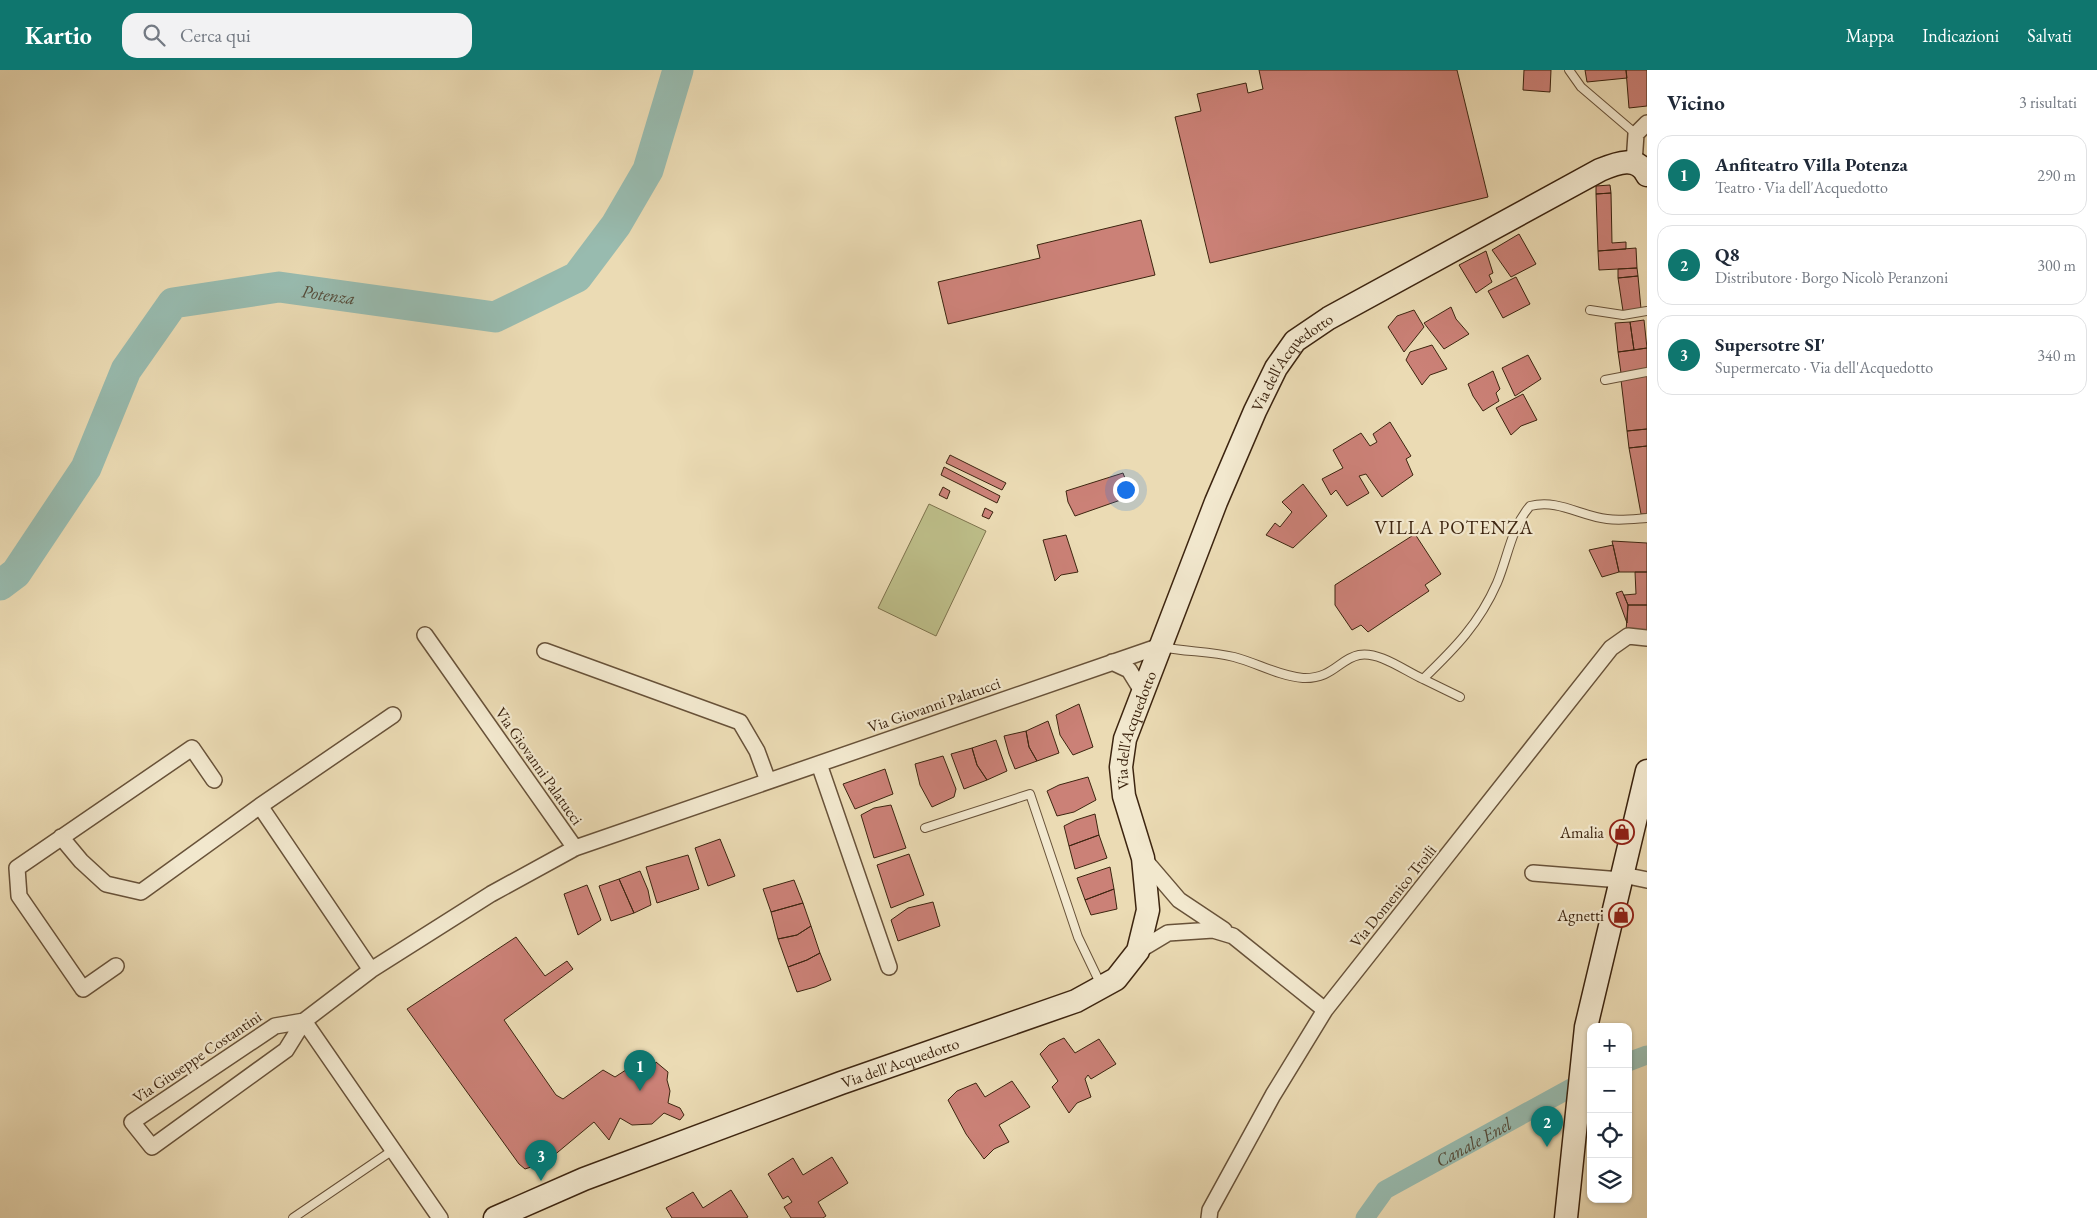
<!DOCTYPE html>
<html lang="it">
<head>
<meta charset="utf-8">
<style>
  :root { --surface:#fff; --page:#f2f2f3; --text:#1f2937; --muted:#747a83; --line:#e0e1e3; --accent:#0f766e }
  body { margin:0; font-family:"EB Garamond",serif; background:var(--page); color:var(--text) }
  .controls { position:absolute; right:15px; bottom:15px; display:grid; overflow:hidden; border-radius:10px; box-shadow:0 1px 4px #0004 }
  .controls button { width:45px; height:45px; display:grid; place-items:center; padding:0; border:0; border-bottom:1px solid var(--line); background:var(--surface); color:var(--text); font:25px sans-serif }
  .you { position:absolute; left:1125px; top:419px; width:18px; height:18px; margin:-12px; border:4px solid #fff; border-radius:50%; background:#1a73e8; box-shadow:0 0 0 8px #1a73e833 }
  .badge { display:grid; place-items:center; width:32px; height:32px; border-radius:50%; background:var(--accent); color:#fff; font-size:16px; font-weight:700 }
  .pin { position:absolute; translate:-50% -41px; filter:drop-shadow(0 1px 2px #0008) }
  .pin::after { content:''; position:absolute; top:26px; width:18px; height:15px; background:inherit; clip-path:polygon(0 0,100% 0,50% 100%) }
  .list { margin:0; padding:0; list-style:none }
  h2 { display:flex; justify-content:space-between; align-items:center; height:65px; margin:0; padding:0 20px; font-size:21px }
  h2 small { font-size:16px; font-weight:400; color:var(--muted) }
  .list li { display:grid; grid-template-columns:32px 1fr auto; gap:15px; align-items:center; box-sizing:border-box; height:80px; margin:0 10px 10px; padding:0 10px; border:1px solid var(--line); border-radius:15px }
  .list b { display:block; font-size:19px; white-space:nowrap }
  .list p { margin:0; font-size:16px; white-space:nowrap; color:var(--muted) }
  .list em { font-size:16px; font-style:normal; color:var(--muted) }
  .icon { flex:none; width:28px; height:28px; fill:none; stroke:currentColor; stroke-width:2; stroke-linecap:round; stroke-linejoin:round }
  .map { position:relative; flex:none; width:1647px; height:1148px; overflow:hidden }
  header { display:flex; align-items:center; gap:30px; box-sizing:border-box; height:70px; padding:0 25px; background:var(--accent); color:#fff }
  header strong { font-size:24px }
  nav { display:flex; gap:28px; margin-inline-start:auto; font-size:18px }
  .search { width:350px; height:45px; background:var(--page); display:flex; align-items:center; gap:12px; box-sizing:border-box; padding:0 18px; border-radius:15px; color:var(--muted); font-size:19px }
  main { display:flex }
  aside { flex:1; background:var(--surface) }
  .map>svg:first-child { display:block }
  .green { fill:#bdbe89; stroke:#7d724c }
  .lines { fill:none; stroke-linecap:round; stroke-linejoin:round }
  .canal { stroke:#98bbaf; stroke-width:19 }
  .river { stroke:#98bbaf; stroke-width:31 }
  .building { fill:#cb8177; stroke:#3d2510 }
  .lane-casing { stroke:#685239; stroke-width:10 }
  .street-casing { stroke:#685239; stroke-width:18 }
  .secondary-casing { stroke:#3d2510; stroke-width:25 }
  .lane { stroke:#f2e8ce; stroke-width:8 }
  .street { stroke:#f2e8ce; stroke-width:15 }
  .secondary { stroke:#f2e8ce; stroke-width:22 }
  .labels { text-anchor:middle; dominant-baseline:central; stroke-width:4.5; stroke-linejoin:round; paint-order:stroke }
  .street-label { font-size:16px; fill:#3d2510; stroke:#f2e8ce }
  .poi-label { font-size:16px; fill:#3d2510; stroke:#f2e8ce; text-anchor:end }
  .water-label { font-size:18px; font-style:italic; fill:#544a38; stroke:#f2e8ce }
  .quarter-label { font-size:19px; letter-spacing:1px; fill:#3d2510; stroke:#f2e8ce }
</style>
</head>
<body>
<header>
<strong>Kartio</strong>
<div class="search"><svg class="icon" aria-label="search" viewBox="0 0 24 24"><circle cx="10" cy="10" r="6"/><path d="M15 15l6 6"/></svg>Cerca qui</div>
<nav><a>Mappa</a><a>Indicazioni</a><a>Salvati</a></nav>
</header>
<main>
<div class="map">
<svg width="1647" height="1148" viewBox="0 0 1647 1148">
  <rect width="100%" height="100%" fill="#ebdbb4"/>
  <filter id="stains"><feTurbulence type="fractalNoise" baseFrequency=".004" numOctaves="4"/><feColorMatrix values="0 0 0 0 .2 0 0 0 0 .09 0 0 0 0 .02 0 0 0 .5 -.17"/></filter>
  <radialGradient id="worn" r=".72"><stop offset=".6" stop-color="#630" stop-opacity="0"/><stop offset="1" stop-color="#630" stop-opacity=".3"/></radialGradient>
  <path class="green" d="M 929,434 L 986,461 L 936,566 L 878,538 Z"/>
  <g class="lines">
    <g class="canal">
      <path d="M 1628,992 L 1647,985"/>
      <path id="s1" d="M 1365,1148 L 1385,1120 L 1591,1007"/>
    </g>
    <path class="river" id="s2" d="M 0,515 L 16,503 L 86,398 L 126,300 L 173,233 L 279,217 L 495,247 L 577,207 L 616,155 L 648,100 L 678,0"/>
  </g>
  <path class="building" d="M 1259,0 L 1457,0 L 1488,127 L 1210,193 L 1175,47 L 1201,41 L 1197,24 L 1246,13 L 1248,23 L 1263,19 Z
    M 1524,0 L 1551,0 L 1550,22 L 1523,20 Z
    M 1585,0 L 1626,0 L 1627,8 L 1587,12 Z
    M 1626,0 L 1647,0 L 1647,36 L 1629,38 Z
    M 1610,115 L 1611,123 L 1596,124 L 1596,116 Z
    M 1611,123 L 1612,173 L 1626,172 L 1626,179 L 1598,181 L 1596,124 Z
    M 1141,150 L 1155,205 L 948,254 L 938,212 L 1040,188 L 1037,175 Z
    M 1519,164 L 1536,194 L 1511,207 L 1492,180 Z
    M 1636,178 L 1637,198 L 1599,200 L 1598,181 Z
    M 1486,181 L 1493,203 L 1489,205 L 1492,212 L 1476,223 L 1459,195 Z
    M 1637,198 L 1638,206 L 1618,208 L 1618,199 Z
    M 1638,206 L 1641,239 L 1623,241 L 1618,208 Z
    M 1516,207 L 1530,234 L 1503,248 L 1488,221 Z
    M 1451,237 L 1456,249 L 1469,264 L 1444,279 L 1424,253 Z
    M 1414,240 L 1424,257 L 1404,282 L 1388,257 L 1397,246 Z
    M 1644,250 L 1647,278 L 1634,280 L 1630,252 Z
    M 1630,252 L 1634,280 L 1618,282 L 1615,253 Z
    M 1432,275 L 1447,299 L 1430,305 L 1422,315 L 1406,290 L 1410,282 Z
    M 1647,278 L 1647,300 L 1621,303 L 1618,282 Z
    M 1528,285 L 1541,309 L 1515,326 L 1502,298 Z
    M 1493,301 L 1500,319 L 1496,323 L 1499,331 L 1483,341 L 1473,326 L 1468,314 Z
    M 1647,306 L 1647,359 L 1627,361 L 1621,310 Z
    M 1523,324 L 1537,350 L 1521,356 L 1511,365 L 1496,338 Z
    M 1390,352 L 1411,386 L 1406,389 L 1413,405 L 1382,427 L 1366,404 L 1359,406 L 1369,423 L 1347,436 L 1336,420 L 1331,425 L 1322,409 L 1343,398 L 1333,380 L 1361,363 L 1370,376 L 1377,372 L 1373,364 Z
    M 1647,359 L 1647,376 L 1629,378 L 1627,361 Z
    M 1647,376 L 1647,444 L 1641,444 L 1629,378 Z
    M 950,385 L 1006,413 L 1002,420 L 946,393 Z
    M 944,397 L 1000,426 L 997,433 L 941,405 Z
    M 1123,403 L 1132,426 L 1075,446 L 1068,432 L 1066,421 Z
    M 1303,414 L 1327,446 L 1293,478 L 1266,465 L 1275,453 L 1280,457 L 1292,442 L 1282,432 Z
    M 943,417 L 950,421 L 947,429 L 939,425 Z
    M 985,438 L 993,442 L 989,449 L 982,446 Z
    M 1415,464 L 1441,504 L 1425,515 L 1429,521 L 1368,562 L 1361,555 L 1352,560 L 1335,535 L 1335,515 Z
    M 1066,465 L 1078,502 L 1061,505 L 1055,511 L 1043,470 Z
    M 1612,471 L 1647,473 L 1647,502 L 1619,502 Z
    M 1613,475 L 1619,502 L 1602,507 L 1589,480 Z
    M 1635,502 L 1647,502 L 1647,535 L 1628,535 L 1624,525 L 1636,524 Z
    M 1622,521 L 1628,535 L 1627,553 L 1616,523 Z
    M 1628,535 L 1647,535 L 1647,561 L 1626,561 Z
    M 1079,634 L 1093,677 L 1073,685 L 1060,665 L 1056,645 Z
    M 1048,651 L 1059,683 L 1037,691 L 1029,677 L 1026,661 Z
    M 1026,661 L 1029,677 L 1037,691 L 1015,699 L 1009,684 L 1004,666 Z
    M 996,670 L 1007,701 L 987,710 L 977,695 L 972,678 Z
    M 972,678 L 977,695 L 987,710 L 964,719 L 951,684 Z
    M 943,686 L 956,719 L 954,727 L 932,737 L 920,715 L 915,694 Z
    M 885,699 L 893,724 L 855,739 L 843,714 Z
    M 1088,707 L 1096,730 L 1074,742 L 1057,746 L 1047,721 L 1059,715 Z
    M 891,735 L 906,778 L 874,788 L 861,745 L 874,738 Z
    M 1095,744 L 1099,765 L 1069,776 L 1064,756 L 1076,750 Z
    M 1099,765 L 1107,788 L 1075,799 L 1069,776 Z
    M 720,769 L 735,806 L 708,816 L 695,778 Z
    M 909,784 L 924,825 L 891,838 L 877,795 Z
    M 688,785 L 699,819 L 657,833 L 646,797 Z
    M 1110,797 L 1114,819 L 1085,830 L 1077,808 Z
    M 640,801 L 648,820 L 651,835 L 634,843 L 619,809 Z
    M 619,809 L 634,843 L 611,851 L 599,816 Z
    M 794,810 L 803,833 L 771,842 L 763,819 Z
    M 587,815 L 601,850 L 578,865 L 564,824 Z
    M 1114,819 L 1117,839 L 1091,845 L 1085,830 Z
    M 933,832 L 940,856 L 898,871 L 891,850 L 908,838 Z
    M 803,833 L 811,856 L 797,865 L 778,869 L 771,842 Z
    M 811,856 L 820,883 L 807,890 L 788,897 L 778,869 L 797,865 Z
    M 516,867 L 545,906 L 567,891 L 573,899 L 504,950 L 556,1025 L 563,1029 L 603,1000 L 615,1007 L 632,996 L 632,984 L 649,987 L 646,996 L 653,998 L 656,992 L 668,1002 L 667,1010 L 670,1021 L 668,1033 L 680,1038 L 684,1045 L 680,1050 L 664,1043 L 652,1054 L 632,1055 L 620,1048 L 609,1070 L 594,1052 L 546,1092 L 525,1099 L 519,1094 L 407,939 Z
    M 820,883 L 831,910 L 815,917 L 797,922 L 788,897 L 807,890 Z
    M 1064,968 L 1075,983 L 1099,969 L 1116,994 L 1091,1009 L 1088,1005 L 1085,1009 L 1091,1027 L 1077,1033 L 1069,1043 L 1052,1017 L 1058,1011 L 1040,984 L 1049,975 Z
    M 1012,1011 L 1030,1037 L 999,1055 L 1009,1072 L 994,1079 L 984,1089 L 966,1064 L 948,1030 L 957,1021 L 976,1013 L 985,1027 Z
    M 832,1087 L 848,1113 L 818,1132 L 826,1146 L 823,1148 L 791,1148 L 784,1137 L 792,1132 L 788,1126 L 783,1129 L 768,1104 L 793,1088 L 803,1105 Z
    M 731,1120 L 748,1147 L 746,1148 L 672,1148 L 666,1138 L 693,1122 L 703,1138 Z"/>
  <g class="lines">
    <defs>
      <path id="lane" d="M 1569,0 L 1581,17 L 1636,64
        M 1590,240 L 1623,245 L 1647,241
        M 1605,310 L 1647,302
        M 1162,577 C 1186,582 1210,581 1234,587 C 1257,593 1279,606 1303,608 C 1333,609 1339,589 1359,585 C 1379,581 1405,601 1423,609 C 1455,578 1479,554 1497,513 C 1508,487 1511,458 1530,436 C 1559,429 1580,446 1607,449 C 1620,451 1634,449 1647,448
        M 1423,609 L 1460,627
        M 925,758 L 1030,724 L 1078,867 L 1101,915
        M 293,1148 L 393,1080"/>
      <path id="street" d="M 1634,93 L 1636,64 L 1647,53
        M 425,565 L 575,778
        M 545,581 L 740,652 L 757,681 L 768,711
        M 1112,592 L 1129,600 L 1142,621
        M 819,694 L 889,897
        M 260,736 L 371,900
        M 61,767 L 81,791 L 106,814 L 141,822 L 260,736 L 393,645
        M 1143,788 L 1179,830 L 1224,860
        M 1533,803 L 1621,810
        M 1623,805 L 1647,810
        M 1138,881 L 1168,863 L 1213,860 L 1233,866 L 1325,940
        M 116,896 L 83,919 L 19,826 L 17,798 L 192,678 L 214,710
        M 304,951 L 286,980 L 152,1077 L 132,1052 L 275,956 Z
        M 440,1148 L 304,951 L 371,900 L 491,824 L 575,778 L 1160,576
        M 1209,1148 L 1210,1140 L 1273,1025 L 1325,940 L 1611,578 L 1628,566 L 1647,568"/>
      <g id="secondary">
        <path id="s3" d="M 495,1148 L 584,1109 L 841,1013 L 1076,931 L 1116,909 L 1138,881 L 1148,840 L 1143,788 L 1124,726 L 1121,697 L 1125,669 L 1216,432 L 1255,341 L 1276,298 L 1295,271 L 1329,248 L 1600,100 C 1617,93 1637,85 1647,105"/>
        <path d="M 1566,1148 L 1586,957 L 1647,701"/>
      </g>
    </defs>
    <use href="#lane" class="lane-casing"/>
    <use href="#street" class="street-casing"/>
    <use href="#secondary" class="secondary-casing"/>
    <use href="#lane" class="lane"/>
    <use href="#street" class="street"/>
    <use href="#secondary" class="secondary"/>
  </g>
  <defs>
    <symbol id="shop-ring" viewBox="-11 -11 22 22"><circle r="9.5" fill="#f2e8ce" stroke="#8f2418" stroke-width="1.5"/><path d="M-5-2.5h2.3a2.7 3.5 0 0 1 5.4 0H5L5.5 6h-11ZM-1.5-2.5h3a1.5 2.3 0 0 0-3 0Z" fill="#8f2418"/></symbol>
  </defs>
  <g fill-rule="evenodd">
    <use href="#shop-ring" x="1608" y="748" width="28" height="28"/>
    <use href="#shop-ring" x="1607" y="831" width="28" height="28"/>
  </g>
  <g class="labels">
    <g class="street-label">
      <text stroke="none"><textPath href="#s3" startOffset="1334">Via dell'Acquedotto</textPath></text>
      <text transform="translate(934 635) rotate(-19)">Via Giovanni Palatucci</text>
      <text stroke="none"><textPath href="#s3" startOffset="929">Via dell'Acquedotto</textPath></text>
      <text transform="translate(539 696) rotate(55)">Via Giovanni Palatucci</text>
      <text transform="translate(1393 826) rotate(-51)">Via Domenico Troili</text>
      <text transform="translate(197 987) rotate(-34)">Via Giuseppe Costantini</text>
      <text stroke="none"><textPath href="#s3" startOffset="434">Via dell'Acquedotto</textPath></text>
    </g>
    <g class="poi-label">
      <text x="1604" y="762">Amalia</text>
      <text x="1604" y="845">Agnetti</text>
    </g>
    <g class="water-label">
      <text stroke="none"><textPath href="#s2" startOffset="491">Potenza</textPath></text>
      <text stroke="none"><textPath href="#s1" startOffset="135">Canale Enel</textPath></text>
    </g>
    <g class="quarter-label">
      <text x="1454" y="457">VILLA POTENZA</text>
    </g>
  </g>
  <rect width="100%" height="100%" filter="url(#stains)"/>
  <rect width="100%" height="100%" fill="url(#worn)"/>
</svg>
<div class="controls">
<button>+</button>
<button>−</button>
<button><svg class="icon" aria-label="locate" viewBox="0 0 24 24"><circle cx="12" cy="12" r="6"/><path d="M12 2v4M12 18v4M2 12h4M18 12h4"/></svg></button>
<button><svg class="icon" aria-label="layers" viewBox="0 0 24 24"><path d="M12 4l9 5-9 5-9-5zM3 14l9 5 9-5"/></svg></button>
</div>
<div class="you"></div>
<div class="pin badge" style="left:640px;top:1021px">1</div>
<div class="pin badge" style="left:1547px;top:1077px">2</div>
<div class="pin badge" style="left:541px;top:1111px">3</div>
</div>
<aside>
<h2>Vicino<small>3 risultati</small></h2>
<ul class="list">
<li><span class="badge">1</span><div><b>Anfiteatro Villa Potenza</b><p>Teatro · Via dell'Acquedotto</p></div><em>290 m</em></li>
<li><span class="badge">2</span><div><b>Q8</b><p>Distributore · Borgo Nicolò Peranzoni</p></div><em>300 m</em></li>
<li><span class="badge">3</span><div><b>Supersotre SI'</b><p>Supermercato · Via dell'Acquedotto</p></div><em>340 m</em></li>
</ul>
</aside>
</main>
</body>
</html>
